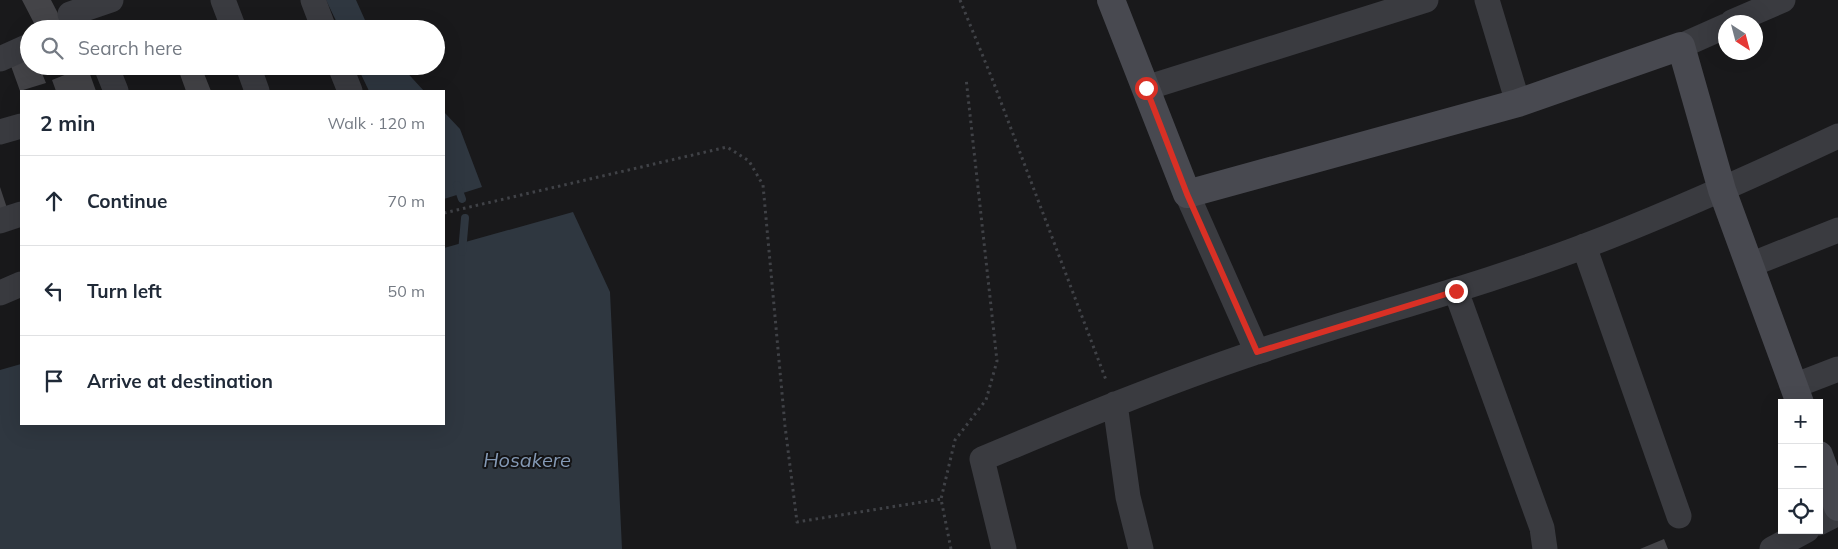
<!DOCTYPE html>
<html lang="en">
<head>
<meta charset="utf-8">
<style>
  :root { --surface:#fff; --page:#f6f6f7; --text:#1f2937; --muted:#747a83; --line:#e0e1e3 }
  body { margin:0; font-family:Mulish,sans-serif; background:var(--page); color:var(--text) }
  .controls { position:absolute; right:15px; bottom:15px; display:grid; overflow:hidden; border-radius:0px; box-shadow:0 5px 20px #0002 }
  .controls button { width:45px; height:45px; display:grid; place-items:center; padding:0; border:0; border-bottom:1px solid var(--line); background:var(--surface); color:var(--text); font:25px sans-serif }
  .compass { position:absolute; left:1718px; top:15px; width:45px; height:45px; border-radius:50%; background:var(--surface); box-shadow:0 5px 20px #0002; rotate:144deg }
  .stop { position:absolute; width:15px; height:15px; margin:-11px; border:4px solid #d93025; border-radius:50%; background:#fff }
  .stop.end { background:#d93025; border-color:#fff; box-shadow:0 1px 5px #0008 }
  .list { margin:0; padding:0; list-style:none }
  h2 { display:flex; justify-content:space-between; align-items:center; height:65px; margin:0; padding:0 20px; font-size:21px }
  h2 small { font-size:16px; font-weight:400; color:var(--muted) }
  .list li { display:grid; grid-template-columns:32px 1fr auto; gap:15px; align-items:center; box-sizing:border-box; height:90px; padding:0 20px; border-top:1px solid var(--line) }
  .list b { display:block; font-size:19px; white-space:nowrap }
  .list em { font-size:16px; font-style:normal; color:var(--muted) }
  .icon { flex:none; width:28px; height:28px; fill:none; stroke:currentColor; stroke-width:2; stroke-linecap:round; stroke-linejoin:round }
  .map { position:relative; flex:none; width:1838px; height:549px; overflow:hidden }
  .search { position:absolute; background:var(--surface); box-shadow:0 5px 20px #0002; left:20px; top:20px; width:425px; height:55px; display:flex; align-items:center; gap:12px; box-sizing:border-box; padding:0 18px; border-radius:28px; color:var(--muted); font-size:19px }
  .panel { position:absolute; background:var(--surface); box-shadow:0 5px 20px #0002; left:20px; top:90px; width:425px; height:335px; border-radius:0px }
  .map>svg:first-child { display:block }
  .water { fill:#2f3740 }
  .lines { fill:none; stroke-linecap:round; stroke-linejoin:round }
  .stream { stroke:#2f3740; stroke-width:8 }
  .building { fill:#444448 }
  .path { stroke:#404247; stroke-width:3; stroke-dasharray:2.5 4; stroke-linecap:butt }
  .street { stroke:#3a3b40; stroke-width:25 }
  .secondary { stroke:#484950; stroke-width:28 }
  .route { stroke:#d93025; stroke-width:6 }
  .labels { text-anchor:middle; dominant-baseline:central; stroke-width:4; stroke-linejoin:round; paint-order:stroke }
  .water-label { font-size:20px; font-style:italic; fill:#8499b5; stroke:#141416 }
</style>
</head>
<body>
<div class="map">
<svg width="1838" height="549" viewBox="0 0 1838 549">
  <rect width="100%" height="100%" fill="#19191b"/>
  <path class="water" d="M 326,0 L 356,0 L 369,29 L 340,29 Z
    M 357,66 L 401,66 L 424,91 L 369,91 Z
    M 444,112 L 460,129 L 482,187 L 444,199 Z
    M 573,212 L 610,292 L 622,549 L 0,549 L 0,370 L 21,364 L 21,424 L 444,424 L 444,248 Z"/>
  <g class="lines">
    <path class="stream" d="M 457,185 L 462,199
      M 462,252 L 465,218"/>
  </g>
  <path class="building" d="M 22,0 L 51,0 L 63,23 L 52,29 L 37,29 Z
    M 29,59 L 29,66 L 39,66 L 46,83 L 20,91 L 11,66 Z
    M 87,66 L 96,91 L 56,91 L 52,80 Z
    M 177,66 L 201,66 L 211,91 L 186,91 Z
    M 0,187 L 9,214 L 0,216 Z
    M 1664,539 L 1668,549 L 1640,549 Z"/>
  <g class="lines">
    <path class="path" d="M 960,0 L 993,81 L 1106,380
      M 444,213 L 727,147 L 749,161 L 763,185 L 785,426 L 797,522 L 941,499
      M 951,549 L 941,499 L 955,440 L 986,400 L 997,361 L 966,78"/>
    <path class="street" d="M 223,0 L 234,29
      M 313,0 L 324,29
      M 1487,0 L 1518,103
      M 70,14 L 111,0
      M 1732,22 L 1783,0
      M 1681,46 L 1726,26
      M 0,59 L 29,46
      M 106,66 L 116,91
      M 248,66 L 257,91
      M 340,66 L 350,91
      M 1146,88 L 1426,0
      M 0,132 L 21,126
      M 1187,194 L 1257,352
      M 0,221 L 21,214
      M 1584,246 L 1679,516
      M 1750,265 L 1838,230
      M 1456,291 L 1542,528 L 1545,549
      M 0,293 L 21,284
      M 1794,386 L 1838,369
      M 1115,404 L 1128,497 L 1141,549
      M 1819,523 L 1838,513
      M 1004,549 L 982,459 C 1073,421 1164,383 1257,352 C 1366,315 1477,287 1585,246 C 1671,213 1755,175 1838,136
      M 1772,549 L 1807,530"/>
    <path class="secondary" d="M 1111,0 L 1187,194 L 1518,103 L 1681,46 L 1722,190 L 1800,403
      M 1819,455 L 1838,507"/>
  </g>
  <g class="lines">
    <path class="route" d="M 1146,88 L 1187,194 L 1257,352 L 1456,291"/>
  </g>
  <g class="labels">
    <g class="water-label">
      <text x="527" y="459">Hosakere</text>
    </g>
  </g>
</svg>
<div class="controls">
<button>+</button>
<button>−</button>
<button><svg class="icon" aria-label="locate" viewBox="0 0 24 24"><circle cx="12" cy="12" r="6"/><path d="M12 2v4M12 18v4M2 12h4M18 12h4"/></svg></button>
</div>
<svg class="compass" viewBox="-18 -18 36 36"><path d="M0-13l5 13h-10z" fill="#e53935"/><path d="M0 13l5-13h-10z" fill="#747a83"/></svg>
<div class="stop" style="left:1146px;top:88px"></div>
<div class="stop end" style="left:1456px;top:291px"></div>
<div class="search"><svg class="icon" aria-label="search" viewBox="0 0 24 24"><circle cx="10" cy="10" r="6"/><path d="M15 15l6 6"/></svg>Search here</div>
<section class="panel">
<h2>2 min<small>Walk · 120 m</small></h2>
<ul class="list">
<li><svg class="icon" aria-label="ahead" viewBox="0 0 24 24"><path d="M12 20V5M6 11l6-6 6 6"/></svg><div><b>Continue</b></div><em>70 m</em></li>
<li><svg class="icon" aria-label="left" viewBox="0 0 24 24"><path d="M17 20v-9H6M10 6l-5 5 5 5"/></svg><div><b>Turn left</b></div><em>50 m</em></li>
<li><svg class="icon" aria-label="arrive" viewBox="0 0 24 24"><path d="M6 21V4h12l-3 4 3 4H6"/></svg><div><b>Arrive at destination</b></div></li>
</ul>
</section>
</div>
</body>
</html>
